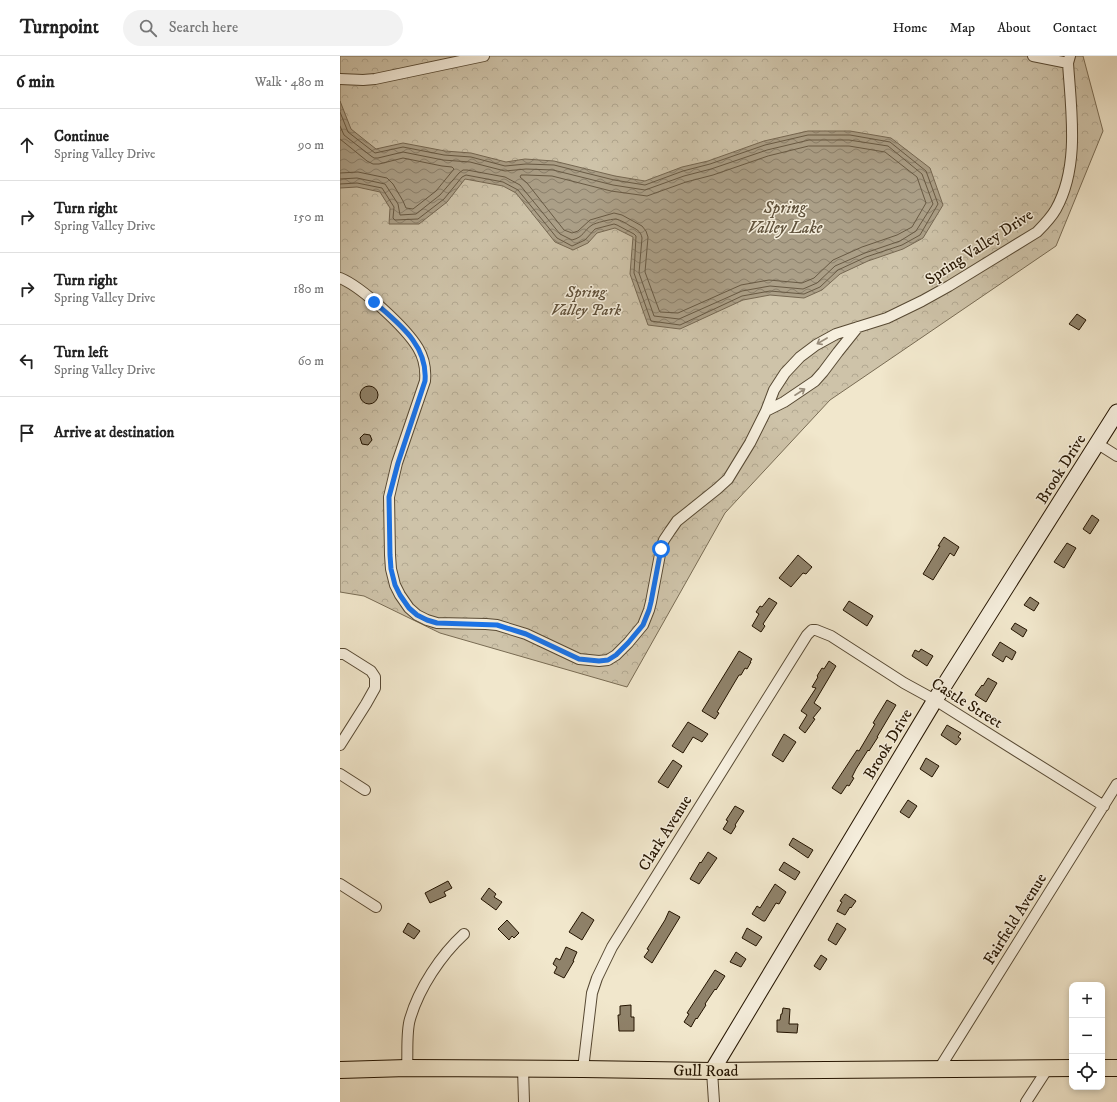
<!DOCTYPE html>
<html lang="en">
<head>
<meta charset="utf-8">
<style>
  :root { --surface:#fff; --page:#f2f2f2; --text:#222; --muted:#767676; --line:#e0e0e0 }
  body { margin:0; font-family:"IM FELL DW Pica",serif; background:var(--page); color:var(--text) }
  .controls { position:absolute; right:12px; bottom:12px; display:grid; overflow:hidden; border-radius:8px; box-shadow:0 2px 6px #0003 }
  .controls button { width:36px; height:36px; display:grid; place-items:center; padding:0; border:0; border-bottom:1px solid var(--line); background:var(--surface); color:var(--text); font:20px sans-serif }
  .stop { position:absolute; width:12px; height:12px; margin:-9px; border:3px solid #1a73e8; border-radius:50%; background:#fff }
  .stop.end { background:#1a73e8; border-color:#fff; box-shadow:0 1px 4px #0008 }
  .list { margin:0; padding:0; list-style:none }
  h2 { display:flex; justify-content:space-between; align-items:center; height:52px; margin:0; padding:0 16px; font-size:17px }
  h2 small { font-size:13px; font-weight:400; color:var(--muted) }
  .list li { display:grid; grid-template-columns:26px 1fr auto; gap:12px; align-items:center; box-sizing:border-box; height:72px; padding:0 16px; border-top:1px solid var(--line) }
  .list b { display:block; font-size:15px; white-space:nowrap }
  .list p { margin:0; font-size:13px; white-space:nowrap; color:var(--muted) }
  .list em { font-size:13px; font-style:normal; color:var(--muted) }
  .icon { flex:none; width:22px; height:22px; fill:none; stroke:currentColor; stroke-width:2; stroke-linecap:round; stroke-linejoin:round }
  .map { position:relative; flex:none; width:777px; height:1046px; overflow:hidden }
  header { display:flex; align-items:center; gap:24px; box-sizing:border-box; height:56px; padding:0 20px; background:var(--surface); border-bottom:1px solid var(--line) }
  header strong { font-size:19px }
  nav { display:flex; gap:22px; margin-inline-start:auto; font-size:14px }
  .search { width:280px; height:36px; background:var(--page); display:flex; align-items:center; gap:10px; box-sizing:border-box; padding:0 14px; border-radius:22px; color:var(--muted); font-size:15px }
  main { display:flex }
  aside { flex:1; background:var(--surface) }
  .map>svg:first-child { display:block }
  .forest { fill:url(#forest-crowns); stroke:#796c54 }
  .water { fill:url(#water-waves); stroke:#756751 }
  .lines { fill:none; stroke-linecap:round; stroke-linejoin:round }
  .shore { stroke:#685a44; stroke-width:1 }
  .building { fill:#8f826a; stroke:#241400 }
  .street-casing { stroke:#574933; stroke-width:12 }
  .secondary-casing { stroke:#241400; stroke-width:17 }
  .primary-casing { stroke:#241400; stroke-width:18 }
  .street { stroke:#f6efde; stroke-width:10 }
  .secondary { stroke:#f6efde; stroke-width:15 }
  .primary { stroke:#f1e7cc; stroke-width:16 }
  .oneway { stroke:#988c7a }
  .route { stroke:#1a73e8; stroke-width:5 }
  .labels { text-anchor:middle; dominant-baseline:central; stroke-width:3; stroke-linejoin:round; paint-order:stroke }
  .street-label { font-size:16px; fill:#241400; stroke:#f6efde }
  .park-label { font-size:16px; font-style:italic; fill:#60513b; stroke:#f6efde }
  .water-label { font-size:17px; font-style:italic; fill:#61533d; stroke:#f6efde }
</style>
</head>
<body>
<header>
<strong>Turnpoint</strong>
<div class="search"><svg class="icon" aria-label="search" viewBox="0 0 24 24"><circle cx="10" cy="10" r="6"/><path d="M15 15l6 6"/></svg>Search here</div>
<nav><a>Home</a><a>Map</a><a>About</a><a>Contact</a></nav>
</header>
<main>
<aside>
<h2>6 min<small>Walk · 480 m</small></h2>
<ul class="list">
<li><svg class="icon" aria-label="ahead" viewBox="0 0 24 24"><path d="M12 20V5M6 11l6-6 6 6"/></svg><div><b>Continue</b><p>Spring Valley Drive</p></div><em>90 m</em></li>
<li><svg class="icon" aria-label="right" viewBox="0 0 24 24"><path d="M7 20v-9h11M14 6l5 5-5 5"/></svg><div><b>Turn right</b><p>Spring Valley Drive</p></div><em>150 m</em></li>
<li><svg class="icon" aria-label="right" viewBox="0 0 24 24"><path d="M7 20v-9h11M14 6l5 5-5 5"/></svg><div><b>Turn right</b><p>Spring Valley Drive</p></div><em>180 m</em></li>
<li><svg class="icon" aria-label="left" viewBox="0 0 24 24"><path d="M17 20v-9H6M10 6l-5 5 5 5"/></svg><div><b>Turn left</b><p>Spring Valley Drive</p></div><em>60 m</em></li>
<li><svg class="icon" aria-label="arrive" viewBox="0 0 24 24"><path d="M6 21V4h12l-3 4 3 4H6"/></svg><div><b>Arrive at destination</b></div></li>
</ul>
</aside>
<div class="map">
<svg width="777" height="1046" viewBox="0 0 777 1046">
  <defs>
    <pattern id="forest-crowns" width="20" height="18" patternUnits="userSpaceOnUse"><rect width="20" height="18" fill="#cec3a9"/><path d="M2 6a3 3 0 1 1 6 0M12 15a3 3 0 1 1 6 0" fill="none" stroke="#b1a790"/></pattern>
    <pattern id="water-waves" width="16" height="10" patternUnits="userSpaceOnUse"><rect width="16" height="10" fill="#ab9f87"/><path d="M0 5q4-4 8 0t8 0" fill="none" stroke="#8b806c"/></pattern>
  </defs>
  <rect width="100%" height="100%" fill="#f1e7cc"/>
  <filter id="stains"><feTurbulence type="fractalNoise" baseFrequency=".005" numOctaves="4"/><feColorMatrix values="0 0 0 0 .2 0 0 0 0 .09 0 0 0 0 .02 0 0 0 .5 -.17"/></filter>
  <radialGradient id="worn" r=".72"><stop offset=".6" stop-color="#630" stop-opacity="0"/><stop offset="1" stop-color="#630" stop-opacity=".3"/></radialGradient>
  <path class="forest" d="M 0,0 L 743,0 L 763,75 L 716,190 L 490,344 L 385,457 L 287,631 L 100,577 L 24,540 L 0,536 Z"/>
  <path class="water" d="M 0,45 L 11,73 L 36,93 L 63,87 L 105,95 L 131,97 L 166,106 L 185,103 L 214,105 L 275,120 L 305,125 L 342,111 L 368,105 L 424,85 L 468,75 L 510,75 L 551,82 L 590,112 L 603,149 L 583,182 L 563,193 L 528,205 L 500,218 L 482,234 L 464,242 L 430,239 L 403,244 L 340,273 L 308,269 L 290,218 L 293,181 L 275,172 L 257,177 L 248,187 L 233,194 L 215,186 L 176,137 L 163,130 L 125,123 L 107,146 L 79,168 L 49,168 L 50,152 L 40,136 L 17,131 L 0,132 Z"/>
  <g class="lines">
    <path class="shore" d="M 0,56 L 8,76 L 35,97 L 63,91 L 104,99 L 131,101 L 165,110 L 186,108 L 214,109 L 274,124 L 305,129 L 343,115 L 370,108 L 425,89 L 468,79 L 510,79 L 550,86 L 586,115 L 598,148 L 580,179 L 562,189 L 526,201 L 498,214 L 480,231 L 464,238 L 430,235 L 402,240 L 340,269 L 311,265 L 294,217 L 296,180 L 294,178 L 277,169 L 274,168 L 255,173 L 245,184 L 232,190 L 217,182 L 178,134 L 163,126 L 126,119 L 122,121 L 104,143 L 78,163 L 55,164 L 53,162 L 54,151 L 42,132 L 17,127 L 0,128
      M 0,70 L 4,79 L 31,100 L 34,102 L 38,102 L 63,96 L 103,104 L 130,106 L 165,115 L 186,113 L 213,114 L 273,129 L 305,134 L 344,120 L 371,113 L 427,94 L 469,84 L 509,84 L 548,90 L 582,118 L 593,148 L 576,175 L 560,185 L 525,197 L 495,210 L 477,227 L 463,233 L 430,230 L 402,235 L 339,263 L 314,260 L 299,217 L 302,182 C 301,175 296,173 290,170 C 286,167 280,164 276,163 C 271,163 255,167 252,169 C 243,175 244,181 232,184 L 220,178 L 180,129 L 165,121 L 127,114 L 123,114 L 119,117 L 100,139 L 76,158 L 60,159 L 58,148 L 47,131 L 45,128 L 17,122 L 0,123
      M 0,83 L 27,105 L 33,108 L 39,108 L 63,102 L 102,110 L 112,111 L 114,113 L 96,135 L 73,153 L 66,152 L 63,145 L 53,128 L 47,122 L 18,116 L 0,117
      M 469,90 L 509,90 L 545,96 L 577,121 L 586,147 L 572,171 L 557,179 L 522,191 L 493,204 L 474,222 L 462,227 L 429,224 L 401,229 L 338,257 L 320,256 L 319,254 L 305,216 L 308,181 L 306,175 L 302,170 L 282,159 L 274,157 L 250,164 L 238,175 L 232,177 L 224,174 L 187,127 L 180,121 L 181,119 L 186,119 L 212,120 L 271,135 L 307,140 L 346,126 L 373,119 L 428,100 Z"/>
  </g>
  <path class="building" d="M 737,258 L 746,264 L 739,274 L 729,268 Z
    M20 339a9 9 0 1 1 18 0a9 9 0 1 1-18 0Z
    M 24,378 L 30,379 L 32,384 L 28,389 L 22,388 L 20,382 Z
    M 752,459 L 759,464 L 750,478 L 743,473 Z
    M 604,481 L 619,491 L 614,500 L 610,497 L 593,524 L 583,518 L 600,490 L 598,490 Z
    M 727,487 L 736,492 L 724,512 L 714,506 Z
    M 458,499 L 472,511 L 466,518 L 463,517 L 451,531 L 439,522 Z
    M 690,541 L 699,547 L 694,555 L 684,549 Z
    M 429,542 L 437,547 L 423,568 L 425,570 L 421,576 L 412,570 L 419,558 L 416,556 L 420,550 L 422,551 Z
    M 509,545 L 533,560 L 527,570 L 503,554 Z
    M 675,567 L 687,574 L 683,581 L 671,573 Z
    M 660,586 L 676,596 L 672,604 L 666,600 L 663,606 L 652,599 Z
    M 581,593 L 593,600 L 587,610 L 572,600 L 575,594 L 579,596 Z
    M 399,595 L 412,603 L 410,606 L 411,606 L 407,613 L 405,612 L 401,619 L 399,619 L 377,656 L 379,657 L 375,663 L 362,655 Z
    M 489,605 L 496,610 L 474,647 L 481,652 L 473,662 L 475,663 L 465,677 L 459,672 L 467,659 L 461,655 L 476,632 L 472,631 L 478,621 L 477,620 L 482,612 L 484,613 Z
    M 648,622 L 657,627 L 646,646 L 635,639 L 642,629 L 643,630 Z
    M 547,644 L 556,649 L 537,681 L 538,681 L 529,695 L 528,694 L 516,713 L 512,721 L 514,722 L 509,730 L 507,729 L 501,738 L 492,732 L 517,694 L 519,695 L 535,668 L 533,667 Z
    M 348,666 L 368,678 L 362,686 L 353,681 L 343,697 L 332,690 Z
    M 607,669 L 621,677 L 618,681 L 621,683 L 616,689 L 601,679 Z
    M 444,678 L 456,686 L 443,706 L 432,699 Z
    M 586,702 L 599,710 L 592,721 L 580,713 Z
    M 333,704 L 342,710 L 328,732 L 318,726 Z
    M 568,744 L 577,750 L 569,762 L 560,756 Z
    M 395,750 L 404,755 L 395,769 L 396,770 L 391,778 L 383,773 L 388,765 L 386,764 Z
    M 453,782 L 473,794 L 468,802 L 449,789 Z
    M 368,796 L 377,802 L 359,828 L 350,823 L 360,806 L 361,807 Z
    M 444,806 L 460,816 L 455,824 L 439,814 Z
    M 108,825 L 112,832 L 104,836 L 106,840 L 90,847 L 85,837 Z
    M 435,828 L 446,836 L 439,848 L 436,847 L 425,865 L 423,865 L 412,858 L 417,850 L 420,852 Z
    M 149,832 L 156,838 L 154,841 L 162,846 L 156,854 L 141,843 Z
    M 505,838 L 516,845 L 511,852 L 510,851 L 505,859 L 497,855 L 502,846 L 500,845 Z
    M 329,855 L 340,861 L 312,907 L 304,901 L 309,894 L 307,893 L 325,864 Z
    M 242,856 L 254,864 L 242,884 L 229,876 Z
    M 167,864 L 179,877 L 174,882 L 172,880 L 169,884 L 158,873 Z
    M 68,867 L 80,875 L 74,883 L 63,876 Z
    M 497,867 L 506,873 L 496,889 L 488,884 Z
    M 407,872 L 422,881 L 416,890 L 402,882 Z
    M 226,891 L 237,896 L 233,905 L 234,905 L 224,922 L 214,917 L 217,911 L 213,908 L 216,902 L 220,904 Z
    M 396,896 L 406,903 L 401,911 L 390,906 Z
    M 481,899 L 487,903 L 480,914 L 474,910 Z
    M 375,914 L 385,920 L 376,934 L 375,933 L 365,948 L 366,949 L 357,963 L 356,962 L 351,971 L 344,966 L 349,958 L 347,957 Z
    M 291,949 L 291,961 L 294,961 L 294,975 L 279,975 L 278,959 L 280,959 L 280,950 Z
    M 443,952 L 450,953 L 449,968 L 458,968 L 457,977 L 437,976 L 437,964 L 440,964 L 441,958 L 442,958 Z"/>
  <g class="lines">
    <defs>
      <path id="street" d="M 693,0 L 728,7
        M 0,23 L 23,24 L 35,23 L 144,0
        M 0,222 C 22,231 66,272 78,292 C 84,302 86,314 85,325 L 57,407 L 49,441 L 50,499 L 51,513 L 55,529 L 60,539 L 69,552 L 77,559 L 87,564 L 97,567 L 146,568 L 157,569 L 186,578 L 239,603 L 259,605 L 268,604 L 276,599 L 288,587 L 303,569 L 309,554 L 311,546 L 321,493 L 324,484 L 330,475 L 337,465 L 377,433 L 388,423 L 410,387 L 426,355 L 434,334 L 445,317 L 460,301 L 476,289 L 496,278 L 547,262 L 582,245 L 609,230 L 697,176 C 704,169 711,162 716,153 C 740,110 731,54 728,7 L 730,0
        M 426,355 L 444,346 L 475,325 L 483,316 L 498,296 L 518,271
        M 758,388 L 777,400
        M 0,598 L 4,598 L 31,615 L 35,621 L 35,632 L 26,648 L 0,689
        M 0,718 L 25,734
        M 0,828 L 36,851
        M 67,1012 C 68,997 66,976 70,963 C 79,932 101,899 124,878
        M 183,1012 L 184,1046
        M 243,1013 L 252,937 L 257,922 L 272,891 L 467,579 L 472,574 L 476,574 L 491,580 L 564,627 L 595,644 L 764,750
        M 599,1013 L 777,728
        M 372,1015 L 374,1046
        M 686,1046 L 708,1012"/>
      <path id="secondary" d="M 372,1015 L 595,644 L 777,356"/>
      <g id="primary">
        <path d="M 762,1012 L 777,1012"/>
        <path id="s1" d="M 0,1014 L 67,1012 L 243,1013 L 372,1015 L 732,1012"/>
      </g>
    </defs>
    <use href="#street" class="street-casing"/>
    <use href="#secondary" class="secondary-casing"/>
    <use href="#primary" class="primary-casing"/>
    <use href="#street" class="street"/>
    <use href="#secondary" class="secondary"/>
    <use href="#primary" class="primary"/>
  </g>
  <defs><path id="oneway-shaft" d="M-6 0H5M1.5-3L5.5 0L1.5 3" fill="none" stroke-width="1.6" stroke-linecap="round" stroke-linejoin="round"/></defs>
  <g class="oneway">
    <use href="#oneway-shaft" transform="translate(482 285) rotate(150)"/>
    <use href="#oneway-shaft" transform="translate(460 336) rotate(-33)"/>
  </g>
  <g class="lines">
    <path class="route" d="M 34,246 C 59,268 88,289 85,325 L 58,407 L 49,441 L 50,499 L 51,513 L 55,529 L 60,539 L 69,552 L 77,559 L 87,564 L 97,567 L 157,569 L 186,578 L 239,603 L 259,605 L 268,604 L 276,599 L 288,587 L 303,569 L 309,554 L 311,546 L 321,493"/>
  </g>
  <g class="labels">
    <g class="street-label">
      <text transform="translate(639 191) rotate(-33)">Spring Valley Drive</text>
      <text transform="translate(721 413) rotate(-58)">Brook Drive</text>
      <text transform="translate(627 647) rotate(32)">Castle Street</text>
      <text transform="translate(548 688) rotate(-59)">Brook Drive</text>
      <text transform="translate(325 777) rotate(-58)">Clark Avenue</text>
      <text transform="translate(675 863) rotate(-58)">Fairfield Avenue</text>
      <text stroke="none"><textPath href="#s1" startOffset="366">Gull Road</textPath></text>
    </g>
    <g class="park-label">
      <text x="246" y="236">Spring<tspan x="246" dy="18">Valley Park</tspan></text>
    </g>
    <g class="water-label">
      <text x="445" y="152">Spring<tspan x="445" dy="20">Valley Lake</tspan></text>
    </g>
  </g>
  <rect width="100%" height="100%" filter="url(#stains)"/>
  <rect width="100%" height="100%" fill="url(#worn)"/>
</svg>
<div class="controls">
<button>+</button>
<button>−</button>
<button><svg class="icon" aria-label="locate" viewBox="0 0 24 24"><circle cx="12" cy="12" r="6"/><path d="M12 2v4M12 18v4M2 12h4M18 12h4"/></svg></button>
</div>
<div class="stop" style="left:321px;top:493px"></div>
<div class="stop end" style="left:34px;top:246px"></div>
</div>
</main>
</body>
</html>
